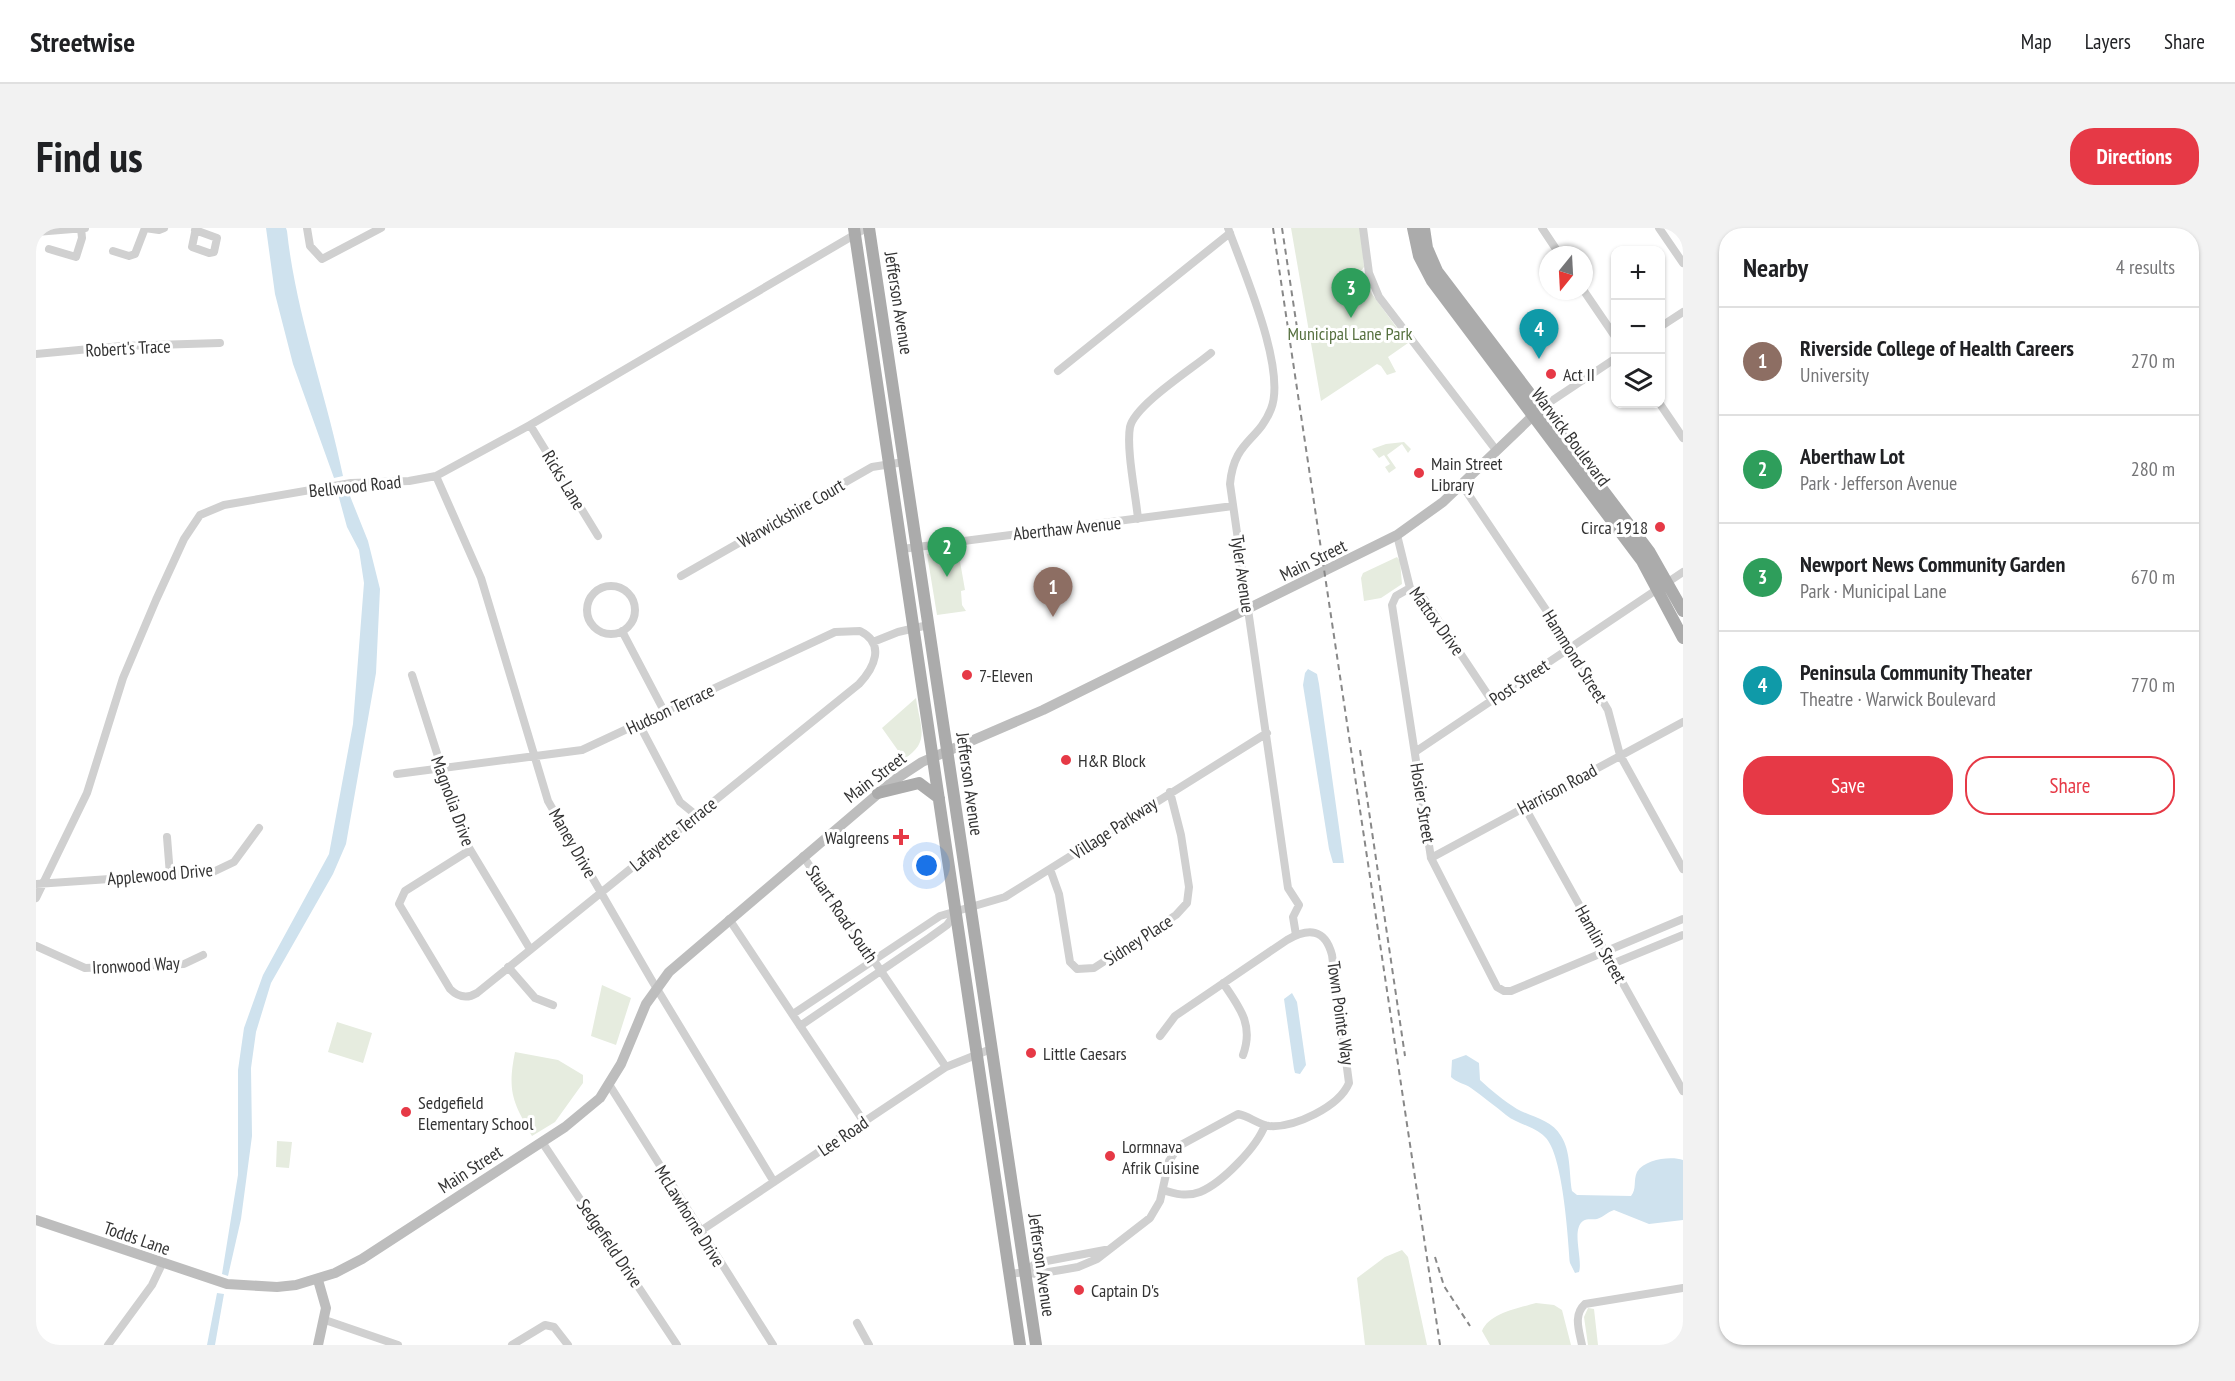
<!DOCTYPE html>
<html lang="en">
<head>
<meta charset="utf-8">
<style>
  :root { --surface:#fff; --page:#f2f2f2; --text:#202124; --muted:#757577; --line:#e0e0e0; --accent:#e63946 }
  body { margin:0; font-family:"PT Sans Narrow",sans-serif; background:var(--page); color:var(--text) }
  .controls { position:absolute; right:18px; top:18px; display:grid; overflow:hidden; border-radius:12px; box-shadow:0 2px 4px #0004 }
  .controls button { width:54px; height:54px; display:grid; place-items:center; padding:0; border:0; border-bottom:2px solid var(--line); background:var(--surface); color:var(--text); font:30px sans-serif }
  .compass { position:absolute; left:1503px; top:18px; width:54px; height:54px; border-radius:50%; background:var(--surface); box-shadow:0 2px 4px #0004; rotate:198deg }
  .you { position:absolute; left:891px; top:638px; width:21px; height:21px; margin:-15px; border:4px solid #fff; border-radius:50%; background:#1a73e8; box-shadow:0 0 0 9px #1a73e833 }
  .badge { display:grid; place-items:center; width:39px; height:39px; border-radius:50%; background:var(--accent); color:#fff; font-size:20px; font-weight:700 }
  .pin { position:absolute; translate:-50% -50px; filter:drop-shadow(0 2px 3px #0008) }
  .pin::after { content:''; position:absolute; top:32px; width:21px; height:18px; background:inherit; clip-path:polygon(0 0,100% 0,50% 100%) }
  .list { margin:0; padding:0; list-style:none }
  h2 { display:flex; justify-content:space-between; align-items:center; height:78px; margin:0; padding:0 24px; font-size:26px }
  h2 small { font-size:20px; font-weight:400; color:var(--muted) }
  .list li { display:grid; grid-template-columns:39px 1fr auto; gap:18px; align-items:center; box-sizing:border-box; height:108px; padding:0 24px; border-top:2px solid var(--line) }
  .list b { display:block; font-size:22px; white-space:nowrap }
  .list p { margin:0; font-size:20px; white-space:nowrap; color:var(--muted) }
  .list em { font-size:20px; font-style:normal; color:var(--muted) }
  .actions { display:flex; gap:12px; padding:18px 24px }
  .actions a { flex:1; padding:14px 0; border:2px solid var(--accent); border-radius:24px; text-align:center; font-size:21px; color:var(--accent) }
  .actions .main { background:var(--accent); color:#fff }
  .icon { flex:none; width:33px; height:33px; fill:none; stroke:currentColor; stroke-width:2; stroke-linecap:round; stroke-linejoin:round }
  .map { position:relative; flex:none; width:1647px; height:1117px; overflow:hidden; border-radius:24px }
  header { display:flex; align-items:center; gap:36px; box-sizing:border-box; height:84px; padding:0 30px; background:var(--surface); border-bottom:2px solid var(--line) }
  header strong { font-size:28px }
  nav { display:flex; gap:33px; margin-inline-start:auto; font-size:21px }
  .intro { display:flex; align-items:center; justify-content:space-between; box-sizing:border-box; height:144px; padding:0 36px }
  h1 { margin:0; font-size:42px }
  .button { padding:15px 27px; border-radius:24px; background:var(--accent); color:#fff; font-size:21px; font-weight:700 }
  main { display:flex; gap:36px; padding:0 36px }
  aside { flex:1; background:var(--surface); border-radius:24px; box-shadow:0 2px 4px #0004 }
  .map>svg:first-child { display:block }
  .green { fill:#e6ecdf }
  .water { fill:#cfe2ee }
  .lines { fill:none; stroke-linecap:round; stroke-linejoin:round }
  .street { stroke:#d0d0d0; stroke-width:8 }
  .secondary { stroke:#bdbdbd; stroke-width:10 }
  .primary { stroke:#ababab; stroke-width:12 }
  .rail { stroke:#888; stroke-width:2; stroke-dasharray:6 4.5; stroke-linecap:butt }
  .poi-dot { fill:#e63946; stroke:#fff; stroke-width:2 }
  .labels { text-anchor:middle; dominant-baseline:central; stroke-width:6; stroke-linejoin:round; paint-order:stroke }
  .street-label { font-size:18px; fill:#333; stroke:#fff }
  .park-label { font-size:18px; fill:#56703f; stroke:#fff }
  .poi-label { font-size:18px; fill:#333; stroke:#fff; text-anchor:start }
</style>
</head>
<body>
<header>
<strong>Streetwise</strong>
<nav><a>Map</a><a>Layers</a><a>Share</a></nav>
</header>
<div class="intro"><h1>Find us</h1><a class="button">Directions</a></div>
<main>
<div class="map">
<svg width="1647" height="1117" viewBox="0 0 1647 1117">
  <rect width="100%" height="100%" fill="#fff"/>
  <path class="green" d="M 1255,0 L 1325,0 L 1328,39 L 1325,43 L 1336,66 L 1372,115 L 1352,129 L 1360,144 L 1351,147 L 1345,138 L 1341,136 L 1285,173 Z
    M 1368,214 L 1375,221 L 1372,225 L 1366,216 L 1351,227 L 1360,240 L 1353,245 L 1349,239 L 1354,236 L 1348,227 L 1343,230 L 1336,221 L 1350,216 Z
    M 922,322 L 929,362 L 925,363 L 926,377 L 930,383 L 901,387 L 891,326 Z
    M 1361,329 L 1364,333 L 1366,356 L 1345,370 L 1328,373 L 1325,350 L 1327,345 Z
    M 880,470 C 884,499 895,514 868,531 L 846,500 Z
    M 566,757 L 595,770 L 580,817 L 555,808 Z
    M 301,794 L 336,805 L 327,835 L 292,824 Z
    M 479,824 L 522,832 L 547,847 L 547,855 L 519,894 L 496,908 C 477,874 471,864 479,824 Z
    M 241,913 L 256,914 L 253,940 L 240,939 Z
    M 1366,1022 L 1372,1029 L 1391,1117 L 1329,1117 L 1321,1050 L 1349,1029 Z
    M 1500,1075 L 1518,1077 L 1526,1082 L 1535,1117 L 1454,1117 L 1446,1103 C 1453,1085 1483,1080 1500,1075 Z
    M 1552,1080 L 1558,1081 L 1562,1117 L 1552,1117 L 1548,1089 Z"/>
  <path class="water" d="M 230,0 L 250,0 L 251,3 C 260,87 290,165 307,248 L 298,250 L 257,136 L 239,66 Z
    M 312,263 L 332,313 L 344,361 L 340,445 L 310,616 L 297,646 L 235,755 L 220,804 L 215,840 L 216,908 L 205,991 L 192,1048 L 186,1046 L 202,947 L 202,842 L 208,800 L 227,747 L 293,626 L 317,496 L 328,355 L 323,322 L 311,299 L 302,266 Z
    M 1272,441 L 1281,446 L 1283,456 L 1308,635 L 1297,635 L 1293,621 L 1267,457 L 1269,445 Z
    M 1256,765 L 1261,774 L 1270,837 L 1264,846 L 1259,845 L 1258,841 L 1248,771 Z
    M 1430,827 L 1443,835 L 1444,852 C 1455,862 1468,873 1481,881 C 1496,889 1516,892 1525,908 C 1535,923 1533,946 1536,963 L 1541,967 L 1595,968 C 1601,961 1597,953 1601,944 C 1609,931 1635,928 1647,932 L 1647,992 L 1613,996 L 1578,982 C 1571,984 1568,989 1561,991 C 1556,992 1552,990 1547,993 C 1535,1002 1547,1031 1543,1044 L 1539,1045 L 1534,1035 C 1532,1009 1527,926 1509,909 C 1498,898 1481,896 1470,887 C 1459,878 1446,868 1435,860 C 1428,855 1421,855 1415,849 L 1416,832 Z
    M 181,1065 L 188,1066 L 179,1117 L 171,1117 Z"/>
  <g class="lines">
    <path class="street" d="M 109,0 L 123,2 L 128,0
      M 271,0 L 274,18 L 286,31 L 345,0
      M 1192,0 C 1207,42 1251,141 1235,181 C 1222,214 1198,212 1194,256 L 1252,660 L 1263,677 L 1257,689 L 1260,707
      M 1327,0 L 1333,45 L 1343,69 L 1460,222
      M 1506,0 L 1524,27
      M 1623,0 L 1647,35
      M 159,2 L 181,10 L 178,24 L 173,25 L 156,19 L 160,0
      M 0,4 L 49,0
      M 13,21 L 40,29 L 46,10 L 45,0
      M 77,23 L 93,28 L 99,26 L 109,0
      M 1548,63 L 1580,110
      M 1624,99 L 1647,84
      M 0,126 L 86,118 L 184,115
      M 1022,143 L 1194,5
      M 1624,176 L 1647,210
      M 1505,180 L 1580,130
      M 494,197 L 562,308
      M 400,248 L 445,350 L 512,573 L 615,751 L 738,954
      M 1426,257 L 1527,407 L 1572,482 L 1584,527 L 1647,641
      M 1102,291 C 1100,268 1090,221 1094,199 C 1099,177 1156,141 1175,125
      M 1361,307 L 1374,360
      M 866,321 L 1197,278
      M 645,348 L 836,239 L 868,234
      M551 382a24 24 0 1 1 48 0a24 24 0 1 1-48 0Z
      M 1374,360 L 1360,368 L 1356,377 L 1395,630 L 1461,759 L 1468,763 L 1475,763 L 1647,691
      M 1374,360 L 1384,365 L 1456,473
      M 586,403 L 628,483
      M 837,414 L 862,404 L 892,397
      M 376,447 L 429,613 L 494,721
      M 603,496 L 644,574 L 660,587
      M 1379,524 L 1647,344
      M 361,546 L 546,522 L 799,404 L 824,403 C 850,416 838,440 823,456 L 441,765 C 431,771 422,769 414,761 L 363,676 L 369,663 L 434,622
      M 1488,578 L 1647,863
      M 131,609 L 134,647
      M 767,628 L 910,839
      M 1395,630 L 1647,494
      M 1014,641 L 1023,666 L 1034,734 L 1041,741 L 1058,740 L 1140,687 L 1151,675 L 1153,659 L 1145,607 L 1134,564
      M 0,656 L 177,644 L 198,634 L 223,600
      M 0,670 L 51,565 L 87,450 L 120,372 L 148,311 L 164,287 L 188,277 L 315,255 L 373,253 L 400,248 L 494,197 L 830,0
      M 693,691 L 828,894
      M 0,718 L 49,740 L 148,736 L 167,727
      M 1576,736 L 1647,707
      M 472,739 L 499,770 L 517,777
      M 1187,755 C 1204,780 1218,797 1207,827
      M 757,786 L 904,688 L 969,669 L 1231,505
      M 764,798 L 893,710 L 911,697 L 920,685
      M 574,858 L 737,1117
      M 506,914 L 641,1117
      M 1127,962 C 1139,966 1151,969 1164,964 C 1186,955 1221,919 1229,897
      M 663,1004 L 910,839 L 955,821
      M 989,1044 L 1000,1035 L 1069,1022
      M 974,1046 L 989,1044 L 1000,1046 L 1025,1042 L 1042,1039 L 1061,1031 L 1114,990 L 1124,973 L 1133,933 L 1143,918 L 1202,886 C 1213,888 1221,896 1233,898 C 1258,900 1303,879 1313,855 L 1296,727 C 1289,700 1272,700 1251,712 L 1139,788 L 1124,808
      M 289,1092 L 362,1117
      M 821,1095 L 833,1117
      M 72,1117 L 116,1057 L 126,1036
      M 476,1117 L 509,1097 L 518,1099 L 532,1117
      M 1546,1117 C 1543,1102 1537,1087 1549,1076 L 1647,1060"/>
    <path class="secondary" d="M 0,992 L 191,1056 L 241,1059 L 260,1057 L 299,1045 L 326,1031 L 529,899 L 564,870 L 585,836 L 610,776 L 633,744 L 857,553 L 886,534 L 1007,482 L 1361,307 L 1407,274 L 1503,182
      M 282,1052 L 290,1080 L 282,1117"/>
    <path class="primary" d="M 818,0 L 984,1117
      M 833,0 L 1000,1117
      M 1377,0 L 1383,28 L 1396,53 L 1606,333 L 1647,410
      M 1388,0 L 1391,20 L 1401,43 L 1613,323 L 1647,383
      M 842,565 L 883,555 L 903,570"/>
    <path class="rail" d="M 1237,0 L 1404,1117
      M 1246,0 L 1263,113
      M 1324,522 L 1369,828
      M 1399,1029 L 1408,1058 L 1434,1098"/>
  </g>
  <g class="poi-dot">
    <circle cx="1515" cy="146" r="6"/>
    <circle cx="1383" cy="245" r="6"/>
    <circle cx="1624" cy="299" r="6"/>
    <circle cx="931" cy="447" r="6"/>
    <circle cx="1030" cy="532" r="6"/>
    <path d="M862 600h6v6h6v6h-6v6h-6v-6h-6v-6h6z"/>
    <circle cx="995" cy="825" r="6"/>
    <circle cx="370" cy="884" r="6"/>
    <circle cx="1074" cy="928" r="6"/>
    <circle cx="1043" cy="1062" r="6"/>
  </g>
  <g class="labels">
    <g class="street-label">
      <text transform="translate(863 75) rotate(81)">Jefferson Avenue</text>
      <text transform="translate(92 120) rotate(-3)">Robert's Trace</text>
      <text transform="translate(1535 209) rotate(53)">Warwick Boulevard</text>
      <text transform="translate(528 252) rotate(59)">Ricks Lane</text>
      <text transform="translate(319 258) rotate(-6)">Bellwood Road</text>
      <text transform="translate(755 285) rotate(-30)">Warwickshire Court</text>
      <text transform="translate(1031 300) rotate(-6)">Aberthaw Avenue</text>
      <text transform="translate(1277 332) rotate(-26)">Main Street</text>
      <text transform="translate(1207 346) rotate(82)">Tyler Avenue</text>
      <text transform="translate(1401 393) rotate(54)">Mattox Drive</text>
      <text transform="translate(1539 428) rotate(58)">Hammond Street</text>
      <text transform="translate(1483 454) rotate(-34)">Post Street</text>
      <text transform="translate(634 481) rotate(-25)">Hudson Terrace</text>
      <text transform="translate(839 549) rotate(-37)">Main Street</text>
      <text transform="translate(934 556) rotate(82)">Jefferson Avenue</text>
      <text transform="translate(1521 561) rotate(-28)">Harrison Road</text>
      <text transform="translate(417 573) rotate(70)">Magnolia Drive</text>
      <text transform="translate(1387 575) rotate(81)">Hosier Street</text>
      <text transform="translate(1078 600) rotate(-33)">Village Parkway</text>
      <text transform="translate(637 606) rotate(-39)">Lafayette Terrace</text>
      <text transform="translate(537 615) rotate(60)">Maney Drive</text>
      <text transform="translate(124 646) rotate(-5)">Applewood Drive</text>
      <text transform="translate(806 686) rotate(56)">Stuart Road South</text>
      <text transform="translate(1102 712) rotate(-33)">Sidney Place</text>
      <text transform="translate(1565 716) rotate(61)">Hamlin Street</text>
      <text transform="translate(100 737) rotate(-3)">Ironwood Way</text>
      <text transform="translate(1305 785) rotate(82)">Town Pointe Way</text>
      <text transform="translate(807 908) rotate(-34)">Lee Road</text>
      <text transform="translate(434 941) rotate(-33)">Main Street</text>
      <text transform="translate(654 988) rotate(58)">McLawhorne Drive</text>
      <text transform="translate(101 1010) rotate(19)">Todds Lane</text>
      <text transform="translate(574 1015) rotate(56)">Sedgefield Drive</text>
      <text transform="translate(1006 1037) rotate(82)">Jefferson Avenue</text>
    </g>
    <g class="park-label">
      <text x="1314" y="105">Municipal Lane Park</text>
    </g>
    <g class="poi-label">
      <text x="1527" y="146">Act II</text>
      <text x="1395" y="235">Main Street<tspan x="1395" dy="21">Library</tspan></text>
      <text x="1612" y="299" text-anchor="end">Circa 1918</text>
      <text x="943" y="447">7-Eleven</text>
      <text x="1042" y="532">H&amp;R Block</text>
      <text x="853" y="609" text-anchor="end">Walgreens</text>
      <text x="1007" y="825">Little Caesars</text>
      <text x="382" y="874">Sedgefield<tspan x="382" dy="21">Elementary School</tspan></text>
      <text x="1086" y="918">Lormnava<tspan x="1086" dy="21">Afrik Cuisine</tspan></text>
      <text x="1055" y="1062">Captain D's</text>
    </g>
  </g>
</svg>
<div class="controls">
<button>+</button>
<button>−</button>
<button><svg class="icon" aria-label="layers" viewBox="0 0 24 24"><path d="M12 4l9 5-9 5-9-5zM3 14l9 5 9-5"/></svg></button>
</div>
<svg class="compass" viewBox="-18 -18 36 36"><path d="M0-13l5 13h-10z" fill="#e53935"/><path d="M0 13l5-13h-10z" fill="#757577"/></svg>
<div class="you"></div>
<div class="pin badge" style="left:1017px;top:389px;background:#8d6e63">1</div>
<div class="pin badge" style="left:911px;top:349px;background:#2e9e5b">2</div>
<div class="pin badge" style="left:1315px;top:90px;background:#2e9e5b">3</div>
<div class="pin badge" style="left:1503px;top:131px;background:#0f9aa8">4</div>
</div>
<aside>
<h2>Nearby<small>4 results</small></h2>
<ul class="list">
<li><span class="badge" style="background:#8d6e63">1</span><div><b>Riverside College of Health Careers</b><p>University</p></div><em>270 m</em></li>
<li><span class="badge" style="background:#2e9e5b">2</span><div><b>Aberthaw Lot</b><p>Park · Jefferson Avenue</p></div><em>280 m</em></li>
<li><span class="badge" style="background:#2e9e5b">3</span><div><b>Newport News Community Garden</b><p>Park · Municipal Lane</p></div><em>670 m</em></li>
<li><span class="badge" style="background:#0f9aa8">4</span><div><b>Peninsula Community Theater</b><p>Theatre · Warwick Boulevard</p></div><em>770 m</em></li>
</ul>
<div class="actions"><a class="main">Save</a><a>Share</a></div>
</aside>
</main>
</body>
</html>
